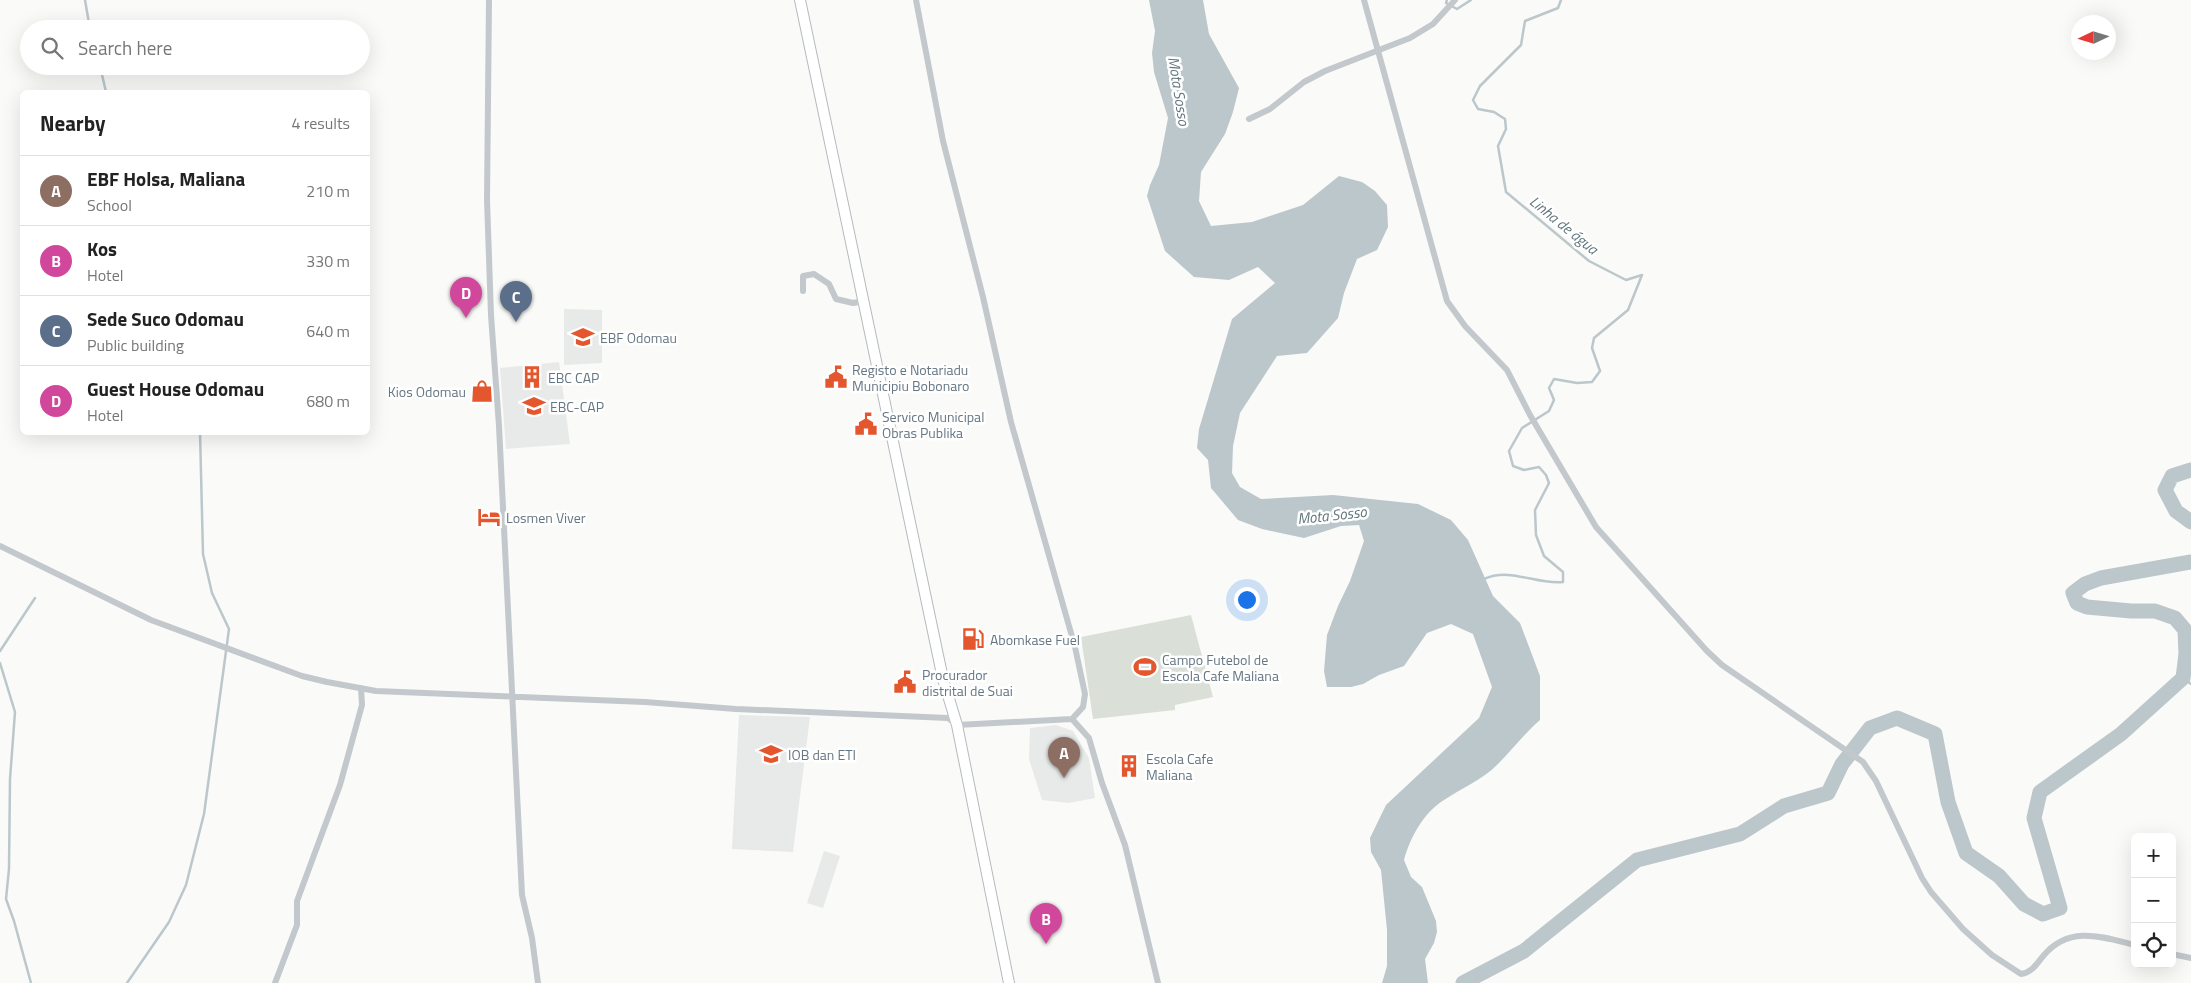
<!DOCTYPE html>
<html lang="en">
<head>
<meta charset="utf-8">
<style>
  :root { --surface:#fff; --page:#f6f6f6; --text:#222; --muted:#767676; --line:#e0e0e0; --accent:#ea580c }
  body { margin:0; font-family:"Titillium Web",sans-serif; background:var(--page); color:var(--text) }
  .controls { position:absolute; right:15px; bottom:15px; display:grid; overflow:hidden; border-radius:8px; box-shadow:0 5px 20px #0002 }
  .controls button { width:45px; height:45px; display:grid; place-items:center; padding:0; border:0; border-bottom:1px solid var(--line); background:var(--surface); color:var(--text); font:25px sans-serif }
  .compass { position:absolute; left:2071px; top:15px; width:45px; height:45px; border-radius:50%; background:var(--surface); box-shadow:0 5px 20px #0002; rotate:266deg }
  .you { position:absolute; left:1246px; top:599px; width:18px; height:18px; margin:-12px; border:4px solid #fff; border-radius:50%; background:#1a73e8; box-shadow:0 0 0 8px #1a73e833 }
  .badge { display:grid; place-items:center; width:32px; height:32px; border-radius:50%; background:var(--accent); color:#fff; font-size:16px; font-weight:700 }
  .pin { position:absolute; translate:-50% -41px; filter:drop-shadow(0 1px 2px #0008) }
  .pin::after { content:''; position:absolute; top:26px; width:18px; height:15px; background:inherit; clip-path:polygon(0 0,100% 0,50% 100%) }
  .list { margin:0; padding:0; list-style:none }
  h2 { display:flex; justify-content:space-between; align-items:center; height:65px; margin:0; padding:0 20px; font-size:21px }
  h2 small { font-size:16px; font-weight:400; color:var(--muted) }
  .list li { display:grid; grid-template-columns:32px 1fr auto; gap:15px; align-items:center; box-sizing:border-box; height:70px; padding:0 20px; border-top:1px solid var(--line) }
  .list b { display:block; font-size:19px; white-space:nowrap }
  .list p { margin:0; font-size:16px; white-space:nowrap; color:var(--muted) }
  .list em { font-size:16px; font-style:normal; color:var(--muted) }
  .icon { flex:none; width:28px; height:28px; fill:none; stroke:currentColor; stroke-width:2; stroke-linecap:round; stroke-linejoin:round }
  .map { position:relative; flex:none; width:2191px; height:983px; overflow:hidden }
  .search { position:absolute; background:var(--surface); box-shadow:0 5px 20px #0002; left:20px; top:20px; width:350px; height:55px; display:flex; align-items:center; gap:12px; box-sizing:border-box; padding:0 18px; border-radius:28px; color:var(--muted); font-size:19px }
  .panel { position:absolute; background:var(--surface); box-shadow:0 5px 20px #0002; left:20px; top:90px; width:350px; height:345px; border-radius:8px }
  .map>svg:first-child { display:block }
  .built { fill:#e8e9e9 }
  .green { fill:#dadfd7 }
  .water { fill:#bbc7cb }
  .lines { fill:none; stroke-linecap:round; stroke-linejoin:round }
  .stream { stroke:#bbc7cb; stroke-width:2.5 }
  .river { stroke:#bbc7cb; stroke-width:15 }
  .primary-casing { stroke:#b5babe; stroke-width:12 }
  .street { stroke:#c3c8cc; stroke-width:6 }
  .primary { stroke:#fff; stroke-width:10 }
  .labels { text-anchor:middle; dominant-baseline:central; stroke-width:5; stroke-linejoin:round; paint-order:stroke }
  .poi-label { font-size:14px; fill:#657683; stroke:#fff; text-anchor:start }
  .water-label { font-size:15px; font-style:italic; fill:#60757c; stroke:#fff }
</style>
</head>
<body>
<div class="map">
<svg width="2191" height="983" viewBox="0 0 2191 983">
  <rect width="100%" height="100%" fill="#fafaf8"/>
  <path class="built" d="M 564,309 L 602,310 L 602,363 L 564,365 Z
    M 559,362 L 570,444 L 506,449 L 500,368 Z
    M 739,715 L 810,717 L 793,852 L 732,849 Z
    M 1056,725 L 1073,731 L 1089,758 L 1095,798 L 1069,803 L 1042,800 L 1029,759 L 1030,728 Z
    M 824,851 L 840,856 L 823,908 L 807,903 Z"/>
  <path class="green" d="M 1191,615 L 1213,697 L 1175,705 L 1175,710 L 1093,719 L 1081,637 Z"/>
  <path class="water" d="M 1149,0 L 1203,0 L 1209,34 L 1239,88 L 1233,112 L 1225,134 L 1201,172 L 1199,201 L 1211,226 L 1252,222 L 1303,205 L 1339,176 L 1362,182 L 1375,191 L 1387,205 L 1388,227 L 1377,250 L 1357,259 L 1344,293 L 1338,318 L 1307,353 L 1277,356 L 1240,413 L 1233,446 L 1232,473 L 1240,487 L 1261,499 L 1333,495 L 1418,504 L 1451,520 L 1468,540 L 1493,596 L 1520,623 L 1540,676 L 1540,720 C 1524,734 1513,749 1498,764 C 1482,780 1462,788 1444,800 C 1423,813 1410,838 1404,860 L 1411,877 L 1422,887 L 1436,921 L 1437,932 L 1434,943 L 1425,959 L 1428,983 L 1382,983 L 1387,966 L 1387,930 L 1381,870 L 1371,852 L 1370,838 L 1386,805 L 1479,718 L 1492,687 L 1473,634 L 1451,624 L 1427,633 L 1404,666 L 1379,675 L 1363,684 L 1351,687 L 1327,687 L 1324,671 L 1327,635 L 1338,606 L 1350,581 L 1364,541 L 1359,525 L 1341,526 L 1304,538 L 1262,529 L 1238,520 L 1211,488 L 1208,460 L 1197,448 L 1199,429 L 1232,319 L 1275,283 L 1258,267 L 1229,280 L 1194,277 L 1165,251 L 1147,196 L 1150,185 L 1159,165 L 1168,118 L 1154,72 L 1152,53 L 1155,31 Z"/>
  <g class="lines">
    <path class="stream" d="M 85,0 L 90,29
      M 1447,0 L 1446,3 L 1457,9 L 1471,0
      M 100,66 L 106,92
      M 1484,579 C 1511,567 1536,585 1563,582 L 1563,572 L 1544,556 L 1536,535 L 1535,510 L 1549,483 L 1546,475 L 1539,467 L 1524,470 L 1513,466 L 1509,451 L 1522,428 L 1549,411 L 1554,400 L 1549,388 L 1554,379 L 1577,383 L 1592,382 L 1600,371 L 1592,348 L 1594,338 L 1628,310 L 1642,275 L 1626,280 L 1589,261 L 1506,192 L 1498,146 L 1506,129 L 1505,119 L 1494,112 L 1478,109 L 1473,100 L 1480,86 L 1521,45 L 1525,21 L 1558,8 L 1561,0
      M 0,651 L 35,598
      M 0,663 L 15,712 L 10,779 L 9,869 L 6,899 L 14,921 L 31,983
      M 2183,678 L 2191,684
      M 127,983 L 169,922 L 186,885 L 204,814 L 229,629 L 212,593 L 203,554 L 200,432"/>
    <path class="river" d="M 2191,470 L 2172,476 L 2165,490 L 2176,511 L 2191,522
      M 1463,983 L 1524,951 L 1637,860 L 1740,834 L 1784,806 L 1828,793 L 1842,764 L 1870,728 L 1897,718 L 1935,734 L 1948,802 L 1966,853 L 1999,876 L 2024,904 L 2043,914 L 2060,908 L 2034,818 L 2040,792 L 2121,734 L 2183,678 L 2186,654 L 2185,630 L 2175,618 L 2155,611 L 2131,611 L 2087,607 L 2077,603 L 2073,593 L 2085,584 L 2101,578 L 2191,562"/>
    <defs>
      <path id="primary" d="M 800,0 L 943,679 L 957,725 L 1009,983"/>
    </defs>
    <use href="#primary" class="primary-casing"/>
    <path class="street" d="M 489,0 L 487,200 L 491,315 L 499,426 L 522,895 L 532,938 L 538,983
      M 1364,0 L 1447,301 L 1465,326 L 1507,370 L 1530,415 L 1596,527 L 1707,651 L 1722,665 L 1863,762 L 1876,781 L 1922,878 L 1931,892 L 1963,929 L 1992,955 L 2021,974 C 2033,972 2037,963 2044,955 C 2070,925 2102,937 2135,945
      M 1249,119 L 1270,109 L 1304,82 L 1325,71 L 1410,38 L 1433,24 L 1455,0
      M 803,291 L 803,276 L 814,274 L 829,284 L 836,299 L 853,303 L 864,301
      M 0,546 L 151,620 L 302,676 L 327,682 L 376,691 L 645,702 L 736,709 L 948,718 L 957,725 L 1072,719 L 1083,707 L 1085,694 L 1075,647 L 1011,422 L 983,297 L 943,141 L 916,0
      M 1072,719 L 1089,738 L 1102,783 L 1125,845 L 1158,983
      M 2172,954 L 2191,958
      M 275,983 L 297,925 L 297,901 L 340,785 L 362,705 L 361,688"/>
    <use href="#primary" class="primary"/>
  </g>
  <defs>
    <symbol id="school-bare" viewBox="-9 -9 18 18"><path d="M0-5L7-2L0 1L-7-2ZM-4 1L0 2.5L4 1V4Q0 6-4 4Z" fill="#e4572e" stroke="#fff" stroke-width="2.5" paint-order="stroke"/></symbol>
    <symbol id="building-bare" viewBox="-9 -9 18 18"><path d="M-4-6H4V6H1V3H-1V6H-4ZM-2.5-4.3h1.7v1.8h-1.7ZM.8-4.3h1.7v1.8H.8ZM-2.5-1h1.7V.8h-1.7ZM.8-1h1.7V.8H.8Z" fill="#e4572e" stroke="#fff" stroke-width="2.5" paint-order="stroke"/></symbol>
    <symbol id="civic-bare" viewBox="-9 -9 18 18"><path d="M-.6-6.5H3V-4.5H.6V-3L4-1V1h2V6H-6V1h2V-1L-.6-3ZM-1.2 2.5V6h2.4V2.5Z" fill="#e4572e" stroke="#fff" stroke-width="2.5" paint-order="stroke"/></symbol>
    <symbol id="shop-bare" viewBox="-9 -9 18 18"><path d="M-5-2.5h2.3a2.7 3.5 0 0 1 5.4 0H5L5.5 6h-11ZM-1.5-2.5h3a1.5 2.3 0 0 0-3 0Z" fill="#e4572e" stroke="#fff" stroke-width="2.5" paint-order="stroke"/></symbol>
    <symbol id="hotel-bare" viewBox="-9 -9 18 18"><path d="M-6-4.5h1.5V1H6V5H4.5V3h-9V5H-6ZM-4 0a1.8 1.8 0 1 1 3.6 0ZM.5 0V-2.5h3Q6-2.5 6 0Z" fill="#e4572e" stroke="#fff" stroke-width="2.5" paint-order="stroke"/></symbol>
    <symbol id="fuel-bare" viewBox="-9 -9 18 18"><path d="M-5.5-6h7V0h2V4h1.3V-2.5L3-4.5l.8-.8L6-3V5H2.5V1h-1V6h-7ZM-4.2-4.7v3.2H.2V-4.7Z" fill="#e4572e" stroke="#fff" stroke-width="2.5" paint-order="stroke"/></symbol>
    <symbol id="stadium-bare" viewBox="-9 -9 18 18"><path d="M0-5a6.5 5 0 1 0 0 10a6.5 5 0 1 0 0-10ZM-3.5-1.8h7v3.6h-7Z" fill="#e4572e" stroke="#fff" stroke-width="2.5" paint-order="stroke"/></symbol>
    <symbol id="university-bare" viewBox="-9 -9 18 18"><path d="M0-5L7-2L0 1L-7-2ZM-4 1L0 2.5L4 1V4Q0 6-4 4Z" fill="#e4572e" stroke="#fff" stroke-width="2.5" paint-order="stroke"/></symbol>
  </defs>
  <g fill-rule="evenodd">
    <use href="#school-bare" x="567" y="321" width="32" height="32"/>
    <use href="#building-bare" x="516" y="361" width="32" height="32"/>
    <use href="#civic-bare" x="820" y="361" width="32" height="32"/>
    <use href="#shop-bare" x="466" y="375" width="32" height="32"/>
    <use href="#school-bare" x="518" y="390" width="32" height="32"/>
    <use href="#civic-bare" x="850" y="408" width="32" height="32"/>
    <use href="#hotel-bare" x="473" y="501" width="32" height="32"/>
    <use href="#fuel-bare" x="957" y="623" width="32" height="32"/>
    <use href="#stadium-bare" x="1129" y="651" width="32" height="32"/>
    <use href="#civic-bare" x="889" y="666" width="32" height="32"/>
    <use href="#university-bare" x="755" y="738" width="32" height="32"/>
    <use href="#building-bare" x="1113" y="750" width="32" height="32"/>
  </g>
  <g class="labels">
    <g class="poi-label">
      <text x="600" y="337">EBF Odomau</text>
      <text x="852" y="369">Registo e Notariadu<tspan x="852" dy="16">Municipiu Bobonaro</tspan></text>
      <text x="548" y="377">EBC CAP</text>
      <text x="466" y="391" text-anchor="end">Kios Odomau</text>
      <text x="550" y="406">EBC-CAP</text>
      <text x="882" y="416">Servico Municipal<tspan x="882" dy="16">Obras Publika</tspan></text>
      <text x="506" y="517">Losmen Viver</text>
      <text x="990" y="639">Abomkase Fuel</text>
      <text x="1162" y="659">Campo Futebol de<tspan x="1162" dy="16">Escola Cafe Maliana</tspan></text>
      <text x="922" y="674">Procurador<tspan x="922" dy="16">distrital de Suai</tspan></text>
      <text x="788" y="754">IOB dan ETI</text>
      <text x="1146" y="758">Escola Cafe<tspan x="1146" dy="16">Maliana</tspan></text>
    </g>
    <g class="water-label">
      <text transform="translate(1179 91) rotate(81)">Mota Sosso</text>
      <text transform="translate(1564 225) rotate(39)">Linha de água</text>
      <text transform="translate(1332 515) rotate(-6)">Mota Sosso</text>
    </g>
  </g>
</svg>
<div class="controls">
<button>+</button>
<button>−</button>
<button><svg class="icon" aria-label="locate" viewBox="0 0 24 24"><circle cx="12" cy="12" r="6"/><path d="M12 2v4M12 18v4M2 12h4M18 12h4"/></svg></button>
</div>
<svg class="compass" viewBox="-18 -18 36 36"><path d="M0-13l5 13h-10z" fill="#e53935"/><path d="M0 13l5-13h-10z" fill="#767676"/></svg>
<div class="you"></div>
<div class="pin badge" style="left:1064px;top:778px;background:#8d6e63">A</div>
<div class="pin badge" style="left:1046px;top:944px;background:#d1479c">B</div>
<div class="pin badge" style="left:516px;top:322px;background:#5c6f8a">C</div>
<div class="pin badge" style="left:466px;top:318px;background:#d1479c">D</div>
<div class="search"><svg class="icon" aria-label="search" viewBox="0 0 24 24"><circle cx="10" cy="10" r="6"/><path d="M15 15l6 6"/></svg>Search here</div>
<section class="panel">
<h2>Nearby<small>4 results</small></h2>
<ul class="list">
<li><span class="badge" style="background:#8d6e63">A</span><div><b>EBF Holsa, Maliana</b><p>School</p></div><em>210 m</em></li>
<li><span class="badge" style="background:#d1479c">B</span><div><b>Kos</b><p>Hotel</p></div><em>330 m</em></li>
<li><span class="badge" style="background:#5c6f8a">C</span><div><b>Sede Suco Odomau</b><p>Public building</p></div><em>640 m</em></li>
<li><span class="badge" style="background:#d1479c">D</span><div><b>Guest House Odomau</b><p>Hotel</p></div><em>680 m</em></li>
</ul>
</section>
</div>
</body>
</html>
